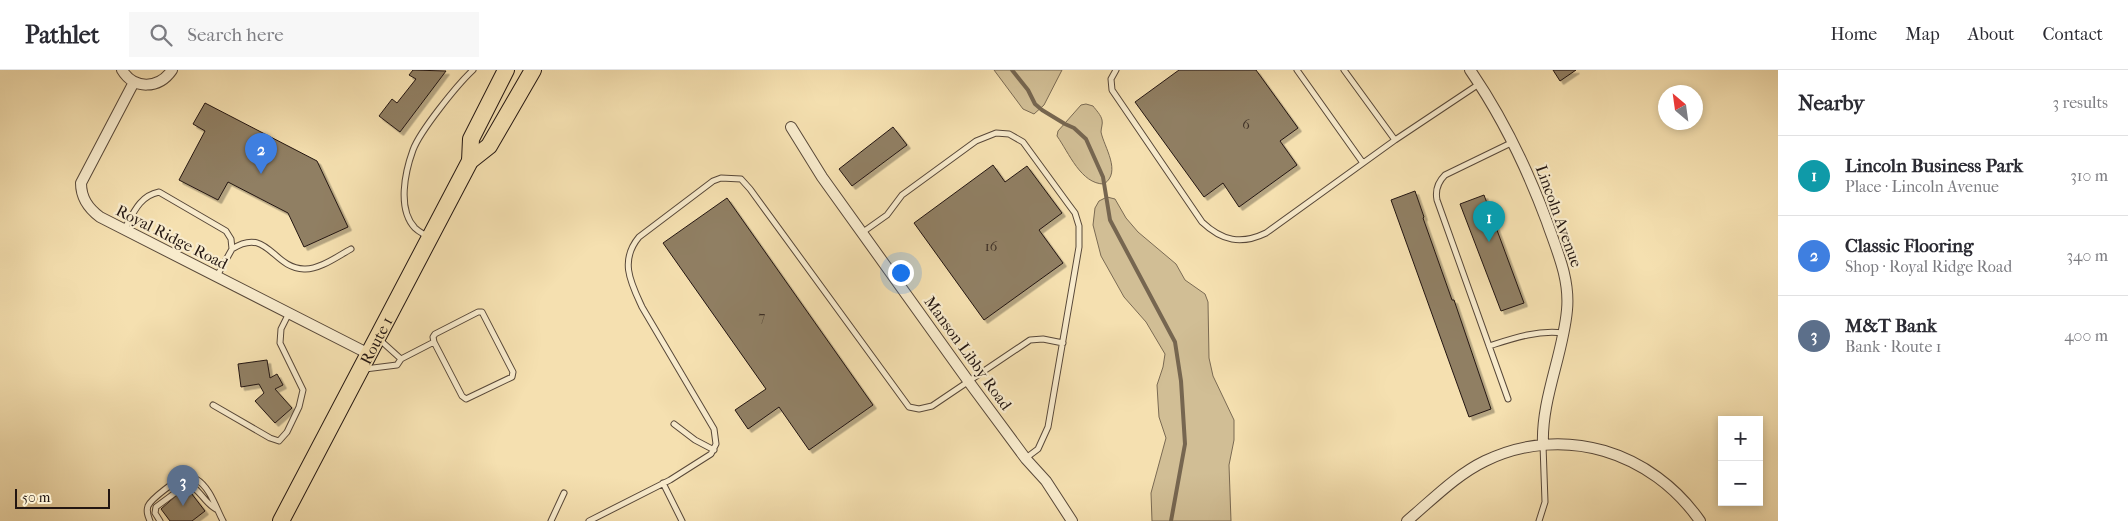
<!DOCTYPE html>
<html lang="en">
<head>
<meta charset="utf-8">
<style>
  :root { --surface:#fff; --page:#f7f7f7; --text:#2b2b33; --muted:#7c7c81; --line:#e1e1e2; --accent:#8f2418 }
  body { margin:0; font-family:"IM FELL French Canon",serif; background:var(--page); color:var(--text) }
  .controls { position:absolute; right:15px; bottom:15px; display:grid; overflow:hidden; border-radius:0px; box-shadow:0 2px 8px #0003 }
  .controls button { width:45px; height:45px; display:grid; place-items:center; padding:0; border:0; border-bottom:1px solid var(--line); background:var(--surface); color:var(--text); font:25px sans-serif }
  .compass { position:absolute; left:1658px; top:15px; width:45px; height:45px; border-radius:50%; background:var(--surface); box-shadow:0 2px 8px #0003; rotate:331deg }
  .scale { position:absolute; left:15px; bottom:12px; width:95px; box-sizing:border-box; padding-left:5px; border:2px solid #231611; border-top:0; font-size:14px; line-height:18px; white-space:nowrap; color:#231611; -webkit-text-stroke:4px #f8ebcc; paint-order:stroke }
  .you { position:absolute; left:900px; top:202px; width:18px; height:18px; margin:-12px; border:4px solid #fff; border-radius:50%; background:#1a73e8; box-shadow:0 0 0 8px #1a73e833 }
  .badge { display:grid; place-items:center; width:32px; height:32px; border-radius:50%; background:var(--accent); color:#fff; font-size:16px; font-weight:700 }
  .pin { position:absolute; translate:-50% -41px; filter:drop-shadow(0 1px 2px #0008) }
  .pin::after { content:''; position:absolute; top:26px; width:18px; height:15px; background:inherit; clip-path:polygon(0 0,100% 0,50% 100%) }
  .list { margin:0; padding:0; list-style:none }
  h2 { display:flex; justify-content:space-between; align-items:center; height:65px; margin:0; padding:0 20px; font-size:21px }
  h2 small { font-size:16px; font-weight:400; color:var(--muted) }
  .list li { display:grid; grid-template-columns:32px 1fr auto; gap:15px; align-items:center; box-sizing:border-box; height:80px; padding:0 20px; border-top:1px solid var(--line) }
  .list b { display:block; font-size:19px; white-space:nowrap }
  .list p { margin:0; font-size:16px; white-space:nowrap; color:var(--muted) }
  .list em { font-size:16px; font-style:normal; color:var(--muted) }
  .icon { flex:none; width:28px; height:28px; fill:none; stroke:currentColor; stroke-width:2; stroke-linecap:round; stroke-linejoin:round }
  .map { position:relative; flex:none; width:1778px; height:451px; overflow:hidden }
  header { display:flex; align-items:center; gap:30px; box-sizing:border-box; height:70px; padding:0 25px; background:var(--surface); border-bottom:1px solid var(--line) }
  header strong { font-size:24px }
  nav { display:flex; gap:28px; margin-inline-start:auto; font-size:18px }
  .search { width:350px; height:45px; background:var(--page); display:flex; align-items:center; gap:12px; box-sizing:border-box; padding:0 18px; border-radius:0px; color:var(--muted); font-size:19px }
  main { display:flex }
  aside { flex:1; background:var(--surface) }
  .map>svg:first-child { display:block }
  .green { fill:#d1be95; stroke:#7a6a53 }
  .lines { fill:none; stroke-linecap:round; stroke-linejoin:round }
  .stream { stroke:#766650; stroke-width:4 }
  .building { fill:#907f64; stroke:#231611; filter:url(#shadow) }
  .service-casing { stroke:#584839; stroke-width:7 }
  .minor-casing { stroke:#584839; stroke-width:12 }
  .primary-casing { stroke:#231611; stroke-width:18 }
  .service { stroke:#f8ebcc; stroke-width:5 }
  .minor { stroke:#f8ebcc; stroke-width:10 }
  .primary { stroke:#f5e0b0; stroke-width:16 }
  .labels { text-anchor:middle; dominant-baseline:central; stroke-width:4.5; stroke-linejoin:round; paint-order:stroke }
  .number-label { font-size:14px; fill:#3e3026 }
  .street-label { font-size:16px; fill:#231611; stroke:#f8ebcc }
</style>
</head>
<body>
<header>
<strong>Pathlet</strong>
<div class="search"><svg class="icon" aria-label="search" viewBox="0 0 24 24"><circle cx="10" cy="10" r="6"/><path d="M15 15l6 6"/></svg>Search here</div>
<nav><a>Home</a><a>Map</a><a>About</a><a>Contact</a></nav>
</header>
<main>
<div class="map">
<svg width="1778" height="451" viewBox="0 0 1778 451">
  <defs>
    <filter id="shadow"><feDropShadow dx="3.5" dy="3.5" stdDeviation="0" flood-color="#0004"/></filter>
  </defs>
  <rect width="100%" height="100%" fill="#f5e0b0"/>
  <filter id="stains"><feTurbulence type="fractalNoise" baseFrequency=".004" numOctaves="4"/><feColorMatrix values="0 0 0 0 .2 0 0 0 0 .09 0 0 0 0 .02 0 0 0 .5 -.17"/></filter>
  <radialGradient id="worn" r=".72"><stop offset=".6" stop-color="#630" stop-opacity="0"/><stop offset="1" stop-color="#630" stop-opacity=".3"/></radialGradient>
  <path class="green" d="M 994,0 L 1062,0 L 1044,35 L 1034,44 L 1023,39 Z
    M 1086,34 L 1093,36 C 1096,40 1101,45 1102,50 C 1103,54 1101,58 1101,62 C 1104,77 1122,102 1104,114 C 1081,114 1069,83 1057,66 L 1058,61 L 1081,35 Z
    M 1107,127 L 1115,129 L 1126,148 L 1138,162 L 1176,194 L 1185,210 L 1205,224 L 1208,232 L 1209,288 L 1213,306 L 1234,350 L 1234,370 L 1229,395 L 1231,451 L 1152,451 L 1151,423 L 1166,368 L 1159,347 L 1158,332 L 1157,315 L 1163,297 L 1165,284 L 1146,252 L 1124,227 L 1101,186 L 1093,155 L 1095,138 L 1099,131 Z"/>
  <g class="lines">
    <path class="stream" d="M 1012,0 L 1028,20 L 1035,34 L 1042,40 L 1065,54 L 1074,58 L 1086,69 L 1103,107 L 1110,150 L 1175,272 L 1181,311 L 1185,374 L 1171,451"/>
  </g>
  <path class="building" d="M 413,0 L 446,1 L 400,62 L 379,46 L 392,29 L 397,33 L 416,9 L 409,5 Z
    M 1179,0 L 1256,0 L 1298,58 L 1280,71 L 1297,95 L 1239,137 L 1223,113 L 1204,127 L 1135,32 Z
    M 1553,0 L 1576,0 L 1560,11 Z
    M 205,33 L 317,91 L 348,157 L 304,177 L 288,143 L 228,112 L 218,130 L 179,110 L 205,61 L 193,54 Z
    M 893,57 L 907,75 L 852,116 L 839,99 Z
    M 993,95 L 1005,112 L 1027,96 L 1062,143 L 1039,160 L 1063,193 L 984,250 L 914,153 Z
    M 1415,121 L 1424,147 L 1423,148 L 1452,230 L 1454,230 L 1491,339 L 1469,347 L 1391,130 Z
    M 1484,125 L 1524,233 L 1501,241 L 1460,134 Z
    M 727,128 L 873,335 L 809,380 L 779,337 L 748,359 L 735,340 L 766,319 L 663,173 Z
    M 267,290 L 270,308 L 277,304 L 283,315 L 275,319 L 292,338 L 275,353 L 255,331 L 264,323 L 259,314 L 241,317 L 238,294 Z
    M 188,419 L 205,441 L 192,451 L 170,451 L 161,439 L 179,423 L 180,424 Z"/>
  <g class="lines">
    <defs>
      <path id="service" d="M 1116,0 L 1111,9 L 1112,20 L 1202,152 C 1222,171 1241,175 1266,163 L 1395,70 L 1479,14
        M 1297,0 L 1363,93
        M 1344,0 L 1395,70
        M 124,160 C 133,144 139,126 159,122 L 226,161 L 231,169 L 232,179 L 217,206
        M 863,162 L 887,145 L 902,125 L 976,71 L 996,63 L 1009,64 L 1023,72 L 1069,135 L 1075,143 L 1079,156 L 1079,177 L 1048,357 L 1038,379 L 1026,388
        M 428,167 C 424,164 419,162 415,158 C 397,139 405,102 413,80 C 420,61 457,15 473,0
        M 232,179 C 268,156 272,198 304,199 C 319,200 338,186 351,179
        M 380,270 L 401,289 L 434,272 L 462,326 L 466,329 L 512,307 L 513,302 L 482,242 L 478,242 L 435,264 L 433,267 L 434,272
        M 1489,276 C 1514,268 1537,260 1563,263
        M 365,299 L 397,295 L 401,289
        M 1508,329 L 1437,130 C 1435,120 1438,112 1445,105 L 1513,72
        M 213,335 L 270,368 L 279,371 L 287,362 L 299,337 L 303,320 L 280,273 L 281,259 L 289,243
        M 674,354 L 695,370 L 714,380
        M 663,413 L 682,451
        M 150,451 C 148,446 146,442 148,436 C 151,429 177,409 185,407 C 188,406 193,407 196,409 C 210,417 216,438 223,451
        M 160,451 L 155,443 L 156,437 L 187,414 C 199,417 204,433 216,439
        M 551,451 L 564,423
        M 589,451 L 670,410 L 711,384 L 716,374 L 714,359 L 642,237 C 631,213 619,191 639,167 L 713,111 L 721,108 L 741,109 L 750,119 L 909,337 L 919,339 L 932,336 L 1030,270 L 1043,269 L 1063,273
        M 1539,451 L 1545,432 L 1543,375"/>
      <path id="minor" d="M 122,0 C 134,20 159,19 172,0
        M 1470,0 C 1503,48 1527,98 1547,152 C 1557,181 1570,209 1567,240 C 1563,285 1541,330 1543,375
        M 134,12 L 81,113 C 81,128 88,138 100,147 L 369,284
        M 791,57 L 822,107 L 969,312 L 1026,389 L 1046,411 L 1072,451
        M 1407,451 C 1432,430 1456,405 1485,391 C 1564,353 1652,382 1700,451"/>
      <g id="primary">
        <path d="M 470,91 L 471,69 L 506,0"/>
        <path id="s1" d="M 281,451 L 470,91 L 489,76 L 533,0"/>
      </g>
    </defs>
    <use href="#service" class="service-casing"/>
    <use href="#minor" class="minor-casing"/>
    <use href="#primary" class="primary-casing"/>
    <use href="#service" class="service"/>
    <use href="#minor" class="minor"/>
    <use href="#primary" class="primary"/>
  </g>
  <g class="labels">
    <g class="number-label">
      <text x="1246" y="54">6</text>
      <text x="991" y="176">16</text>
      <text x="762" y="246">7</text>
    </g>
    <g class="street-label">
      <text transform="translate(1559 146) rotate(70)">Lincoln Avenue</text>
      <text transform="translate(172 167) rotate(27)">Royal Ridge Road</text>
      <text stroke="none"><textPath href="#s1" startOffset="204">Route 1</textPath></text>
      <text transform="translate(968 283) rotate(54)">Manson Libby Road</text>
    </g>
  </g>
  <rect width="100%" height="100%" filter="url(#stains)"/>
  <rect width="100%" height="100%" fill="url(#worn)"/>
</svg>
<div class="controls">
<button>+</button>
<button>−</button>
</div>
<svg class="compass" viewBox="-18 -18 36 36"><path d="M0-13l5 13h-10z" fill="#e53935"/><path d="M0 13l5-13h-10z" fill="#7c7c81"/></svg>
<div class="scale">50 m</div>
<div class="you"></div>
<div class="pin badge" style="left:1489px;top:172px;background:#0f9aa8">1</div>
<div class="pin badge" style="left:261px;top:104px;background:#3f7fe0">2</div>
<div class="pin badge" style="left:183px;top:436px;background:#5c6f8a">3</div>
</div>
<aside>
<h2>Nearby<small>3 results</small></h2>
<ul class="list">
<li><span class="badge" style="background:#0f9aa8">1</span><div><b>Lincoln Business Park</b><p>Place · Lincoln Avenue</p></div><em>310 m</em></li>
<li><span class="badge" style="background:#3f7fe0">2</span><div><b>Classic Flooring</b><p>Shop · Royal Ridge Road</p></div><em>340 m</em></li>
<li><span class="badge" style="background:#5c6f8a">3</span><div><b>M&amp;T Bank</b><p>Bank · Route 1</p></div><em>400 m</em></li>
</ul>
</aside>
</main>
</body>
</html>
